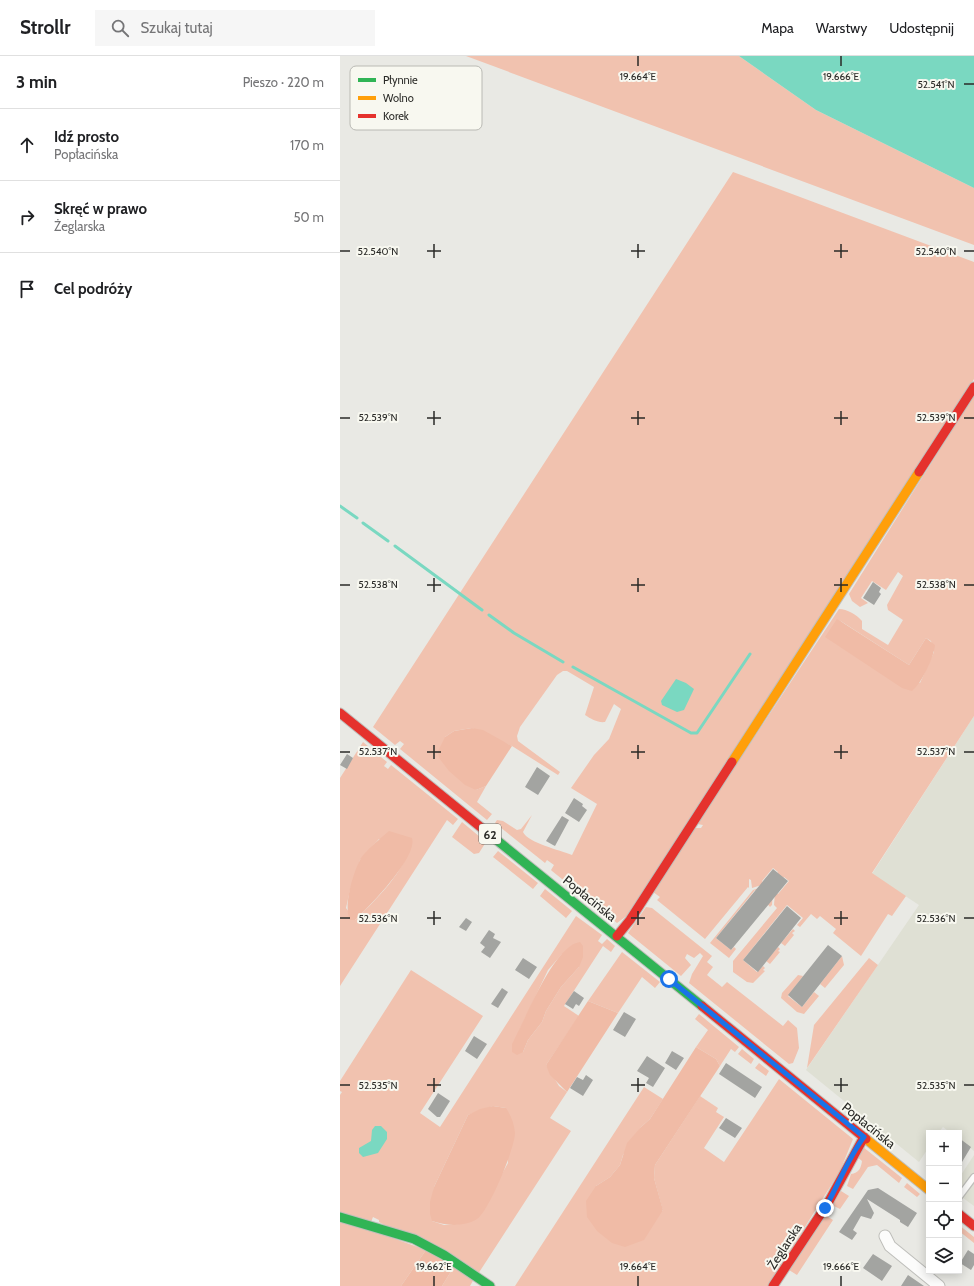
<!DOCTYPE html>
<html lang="pl">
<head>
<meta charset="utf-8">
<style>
  :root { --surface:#fff; --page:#f6f6f6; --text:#202124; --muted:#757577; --line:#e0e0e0 }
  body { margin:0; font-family:Cabin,sans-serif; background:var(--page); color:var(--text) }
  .controls { position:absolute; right:12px; bottom:12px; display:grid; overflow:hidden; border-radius:0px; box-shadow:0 2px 10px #0003 }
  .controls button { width:36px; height:36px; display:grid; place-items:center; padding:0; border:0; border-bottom:1px solid var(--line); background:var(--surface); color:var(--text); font:20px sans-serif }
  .stop { position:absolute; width:12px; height:12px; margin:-9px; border:3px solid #1a73e8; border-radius:50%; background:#fff }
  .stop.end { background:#1a73e8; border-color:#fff; box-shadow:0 1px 4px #0008 }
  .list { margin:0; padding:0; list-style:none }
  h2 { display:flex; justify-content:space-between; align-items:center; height:52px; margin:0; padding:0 16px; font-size:17px }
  h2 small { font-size:13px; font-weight:400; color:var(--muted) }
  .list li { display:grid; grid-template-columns:26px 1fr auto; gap:12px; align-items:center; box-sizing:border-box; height:72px; padding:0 16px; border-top:1px solid var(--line) }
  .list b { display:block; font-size:15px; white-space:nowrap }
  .list p { margin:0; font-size:13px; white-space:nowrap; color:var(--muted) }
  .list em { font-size:13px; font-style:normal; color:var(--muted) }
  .icon { flex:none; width:22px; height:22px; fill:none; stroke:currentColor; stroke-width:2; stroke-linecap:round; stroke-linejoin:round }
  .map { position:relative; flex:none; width:634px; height:1230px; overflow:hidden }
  header { display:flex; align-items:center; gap:24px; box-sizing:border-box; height:56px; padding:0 20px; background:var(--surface); border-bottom:1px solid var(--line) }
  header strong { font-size:19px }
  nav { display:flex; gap:22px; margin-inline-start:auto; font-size:14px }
  .search { width:280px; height:36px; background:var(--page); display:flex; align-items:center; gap:10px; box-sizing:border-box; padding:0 14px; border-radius:0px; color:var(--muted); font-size:15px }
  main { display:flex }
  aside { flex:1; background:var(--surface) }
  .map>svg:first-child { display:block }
  .built { fill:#dfe0d4 }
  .green { fill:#f1c2af; fill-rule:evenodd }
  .forest { fill:#f0bba6 }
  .water { fill:#7ad8c1 }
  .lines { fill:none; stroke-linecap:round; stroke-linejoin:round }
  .stream { stroke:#7ad8c1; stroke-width:3 }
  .building { fill:#a3a4a1 }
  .lane-casing { stroke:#bfbfbb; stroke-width:8 }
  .street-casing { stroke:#bfbfbb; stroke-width:13 }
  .fast-casing { stroke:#bfbfbb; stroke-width:11 }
  .slow-casing { stroke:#bfbfbb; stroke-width:11 }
  .jam-casing { stroke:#bfbfbb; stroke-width:11 }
  .lane { stroke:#fcfcfb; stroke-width:5.5 }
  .street { stroke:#fcfcfb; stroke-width:11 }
  .fast { stroke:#30b455; stroke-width:9 }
  .slow { stroke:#ff9f0a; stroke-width:9 }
  .jam { stroke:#e5322d; stroke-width:9 }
  .route { stroke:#1a73e8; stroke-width:5 }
  .ticks { fill:none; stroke:#2a2a27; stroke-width:1.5 }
  .labels { text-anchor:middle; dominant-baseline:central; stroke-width:4; stroke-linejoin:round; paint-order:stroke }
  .shield { fill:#f8f8f0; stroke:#686863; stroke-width:1 }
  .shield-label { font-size:12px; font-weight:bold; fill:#2a2a27 }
  .street-label { font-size:13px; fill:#2a2a27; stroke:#f8f8f0 }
  .key { fill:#f8f8f0; stroke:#babab4; stroke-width:1 }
  .key-label { font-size:11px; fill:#2a2a27 }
  .ticks-label { font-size:10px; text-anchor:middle; fill:#2a2a27; stroke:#f8f8f0; stroke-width:4; stroke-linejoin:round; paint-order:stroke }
</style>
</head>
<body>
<header>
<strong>Strollr</strong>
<div class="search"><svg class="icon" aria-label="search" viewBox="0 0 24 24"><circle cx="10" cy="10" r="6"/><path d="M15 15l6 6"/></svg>Szukaj tutaj</div>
<nav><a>Mapa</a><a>Warstwy</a><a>Udostępnij</a></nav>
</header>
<main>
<aside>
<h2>3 min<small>Pieszo · 220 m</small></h2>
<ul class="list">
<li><svg class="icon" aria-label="ahead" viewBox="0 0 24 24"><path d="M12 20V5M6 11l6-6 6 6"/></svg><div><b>Idź prosto</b><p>Popłacińska</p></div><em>170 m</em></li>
<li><svg class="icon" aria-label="right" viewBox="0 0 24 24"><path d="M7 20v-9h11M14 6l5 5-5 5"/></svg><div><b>Skręć w prawo</b><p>Żeglarska</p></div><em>50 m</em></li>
<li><svg class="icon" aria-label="arrive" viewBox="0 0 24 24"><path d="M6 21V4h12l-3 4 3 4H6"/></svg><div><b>Cel podróży</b></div></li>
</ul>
</aside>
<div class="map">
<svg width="634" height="1230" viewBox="0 0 634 1230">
  <rect width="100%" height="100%" fill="#e9e9e4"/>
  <path class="built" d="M 634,660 L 634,1095 L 619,1082 L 619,1077 L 611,1077 L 603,1071 L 598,1077 L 589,1077 L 589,1091 L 579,1106 L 466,1014 L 579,849 L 532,818 Z
    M 634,1099 L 634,1150 L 619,1139 L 619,1122 Z"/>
  <path class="green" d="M 126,0 L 399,0 L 476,54 L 634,132 L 634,189 Z
    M 393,116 L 634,206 L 634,323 L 288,859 L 277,867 L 212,815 L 211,814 L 214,809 L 207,804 L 205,807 L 155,767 L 157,764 L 163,765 L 177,774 L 181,773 L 192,759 L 183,776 C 188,787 220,794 232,799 L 257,748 L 231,732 L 254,699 L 269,683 L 281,653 L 274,648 L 265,666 C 258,667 251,663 245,659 L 254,631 L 227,615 L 223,615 L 217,619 L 180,671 L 177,680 L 178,685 L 220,716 L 218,719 L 172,690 L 132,672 L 114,675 L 105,681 L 136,734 L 146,730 L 137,746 L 152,758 L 147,764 L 60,693 L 64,688 L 60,685 L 55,689 L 33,671 Z
    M 634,339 L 634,660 L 532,817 L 566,840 L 552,860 L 548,858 L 521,900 L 493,877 L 496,873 L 480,860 L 477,863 L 471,858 L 460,871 L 457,869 L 463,862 L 447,849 L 403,904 L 417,916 L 423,910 L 425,912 L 423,914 L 425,915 L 413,927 L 407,926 L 393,916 L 393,905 L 437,852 L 434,849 L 435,836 L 438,838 L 449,825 L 444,821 L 433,834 L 432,849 L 430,851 L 415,834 L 376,882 L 391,894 L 394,891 L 396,893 L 389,902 L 370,887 L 413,834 L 428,829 L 438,816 L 433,812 L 422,825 L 425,828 L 412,832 L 411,824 L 409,823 L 409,832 L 408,831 L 365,883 L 317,844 L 320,841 L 313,836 L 355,772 L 361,772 L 363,769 L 357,768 L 499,553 C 507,553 517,559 522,565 L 522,573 L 548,589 L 563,564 L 548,554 L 547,549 L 563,520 L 558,516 L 546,534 L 532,525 L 521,542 L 528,547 L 520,551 L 512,545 L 509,538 ZM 499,564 L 569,609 L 586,582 L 591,585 L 594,596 L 580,627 Z
    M 23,686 L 47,706 L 44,710 L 48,713 L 51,709 L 118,763 L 113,769 L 107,764 L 0,930 L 0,722 ZM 39,783 L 69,795 C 60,820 34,846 15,864 L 6,852 L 10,834 L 20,804 Z
    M 122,766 L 146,786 L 139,797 L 134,798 L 112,781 Z
    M 158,795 L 198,827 L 193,833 L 153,801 Z
    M 205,833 L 232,855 L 226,862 L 200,840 Z
    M 306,851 L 312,852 L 372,900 L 367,906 L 373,911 L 367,919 L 382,931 L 387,926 L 443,970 L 448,964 L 457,972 L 459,992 L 453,1007 L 449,1008 L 349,927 L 352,918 L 363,900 L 360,897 L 354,902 L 347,898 L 345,902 L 351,909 L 341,920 L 288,877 Z
    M 236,860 L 262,879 L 258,885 L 262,888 L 267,883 L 275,890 L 271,896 L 263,890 L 224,950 L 239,960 L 206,1009 L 219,1030 L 227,1036 L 210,1062 L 231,1075 L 138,1218 L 39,1166 L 39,1164 L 33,1161 L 31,1166 L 0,1157 L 0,1039 L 2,1036 L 0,1035 L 0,1025 L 71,914 L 143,960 L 80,1057 L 100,1071 ZM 222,898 L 239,911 L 221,931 L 206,955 L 202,966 L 188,984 L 183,996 L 179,975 L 208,914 ZM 153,1050 L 166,1052 L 168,1107 L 158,1125 L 120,1168 L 104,1169 L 92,1165 L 94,1131 L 128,1059 Z
    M 453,873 L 455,875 L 452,877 L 454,879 L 445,890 L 441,887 Z
    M 438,891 L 440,893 L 438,895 L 440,896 L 430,908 L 426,905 Z
    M 282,896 L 320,926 L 315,932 L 302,921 L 278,957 L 248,945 Z
    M 502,900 L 504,909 L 485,932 L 480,928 Z
    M 529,902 L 538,909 L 467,1012 L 474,969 Z
    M 458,919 L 463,920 L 448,940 L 462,951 L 474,936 L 479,940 L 464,958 L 457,956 L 441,942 L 442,937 Z
    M 359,958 L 399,991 L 395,996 L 391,993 L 380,1010 L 376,1003 L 356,991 L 368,974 L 355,963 Z
    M 402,993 L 414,1003 L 411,1008 L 398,998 Z
    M 419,1007 L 429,1015 L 426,1020 L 415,1012 Z
    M 439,1023 L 513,1083 L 500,1115 L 428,1230 L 175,1230 L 304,1031 L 323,1043 L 310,1063 L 301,1071 L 283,1099 L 280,1109 L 270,1121 L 256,1130 L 323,1155 L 314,1122 L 315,1109 L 360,1040 L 378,1052 L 376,1056 L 384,1061 L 364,1092 L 384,1106 Z
    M 523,1091 L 562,1122 L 559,1127 L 537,1109 L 528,1111 L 513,1133 L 507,1130 L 511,1118 C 519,1117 521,1112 522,1105 L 516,1100 Z
    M 567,1127 L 580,1138 L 577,1141 L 564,1131 Z
    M 501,1135 L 509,1140 L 500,1153 L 492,1149 Z
    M 485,1159 L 493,1164 L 457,1219 L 449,1214 Z
    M 0,1163 L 86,1194 L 61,1230 L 0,1230 Z
    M 619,1169 L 634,1181 L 634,1187 L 619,1175 Z
    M 115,1209 L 134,1223 L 130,1230 L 102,1230 Z"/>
  <path class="forest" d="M 497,563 L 569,609 L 586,582 L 595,589 C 594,601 582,627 572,635 L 562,632 L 485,581 Z
    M 132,672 L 143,674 L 172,690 L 146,730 L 136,734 L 125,729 L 109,715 L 99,702 L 98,695 L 105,681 L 114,675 Z
    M 49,775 L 72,782 C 78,801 29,851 15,864 L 10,864 C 3,851 13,817 20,804 C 23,797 42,781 49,775 Z
    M 240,886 L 243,890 L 243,901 L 239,911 L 221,931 L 206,955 L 202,966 L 188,984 L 183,996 L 177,999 L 172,996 L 172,988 C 185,964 214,889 240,886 Z
    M 248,945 L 278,957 L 227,1036 L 210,1019 L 206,1009 Z
    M 356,991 L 376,1003 L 380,1010 L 315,1109 L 314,1122 L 323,1154 L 304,1184 L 285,1191 L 272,1187 L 257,1175 L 247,1161 L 246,1145 L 256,1130 L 270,1121 L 280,1109 L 287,1087 L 301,1071 L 310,1063 Z
    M 153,1050 L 166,1052 C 171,1060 174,1067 175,1077 C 175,1092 149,1155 137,1163 C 124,1171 106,1170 92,1165 L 90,1158 L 90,1146 L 94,1131 L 128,1059 L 140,1053 Z
    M 86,1194 L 115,1209 L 102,1230 L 61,1230 Z"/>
  <path class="water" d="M 399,0 L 634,0 L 634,132 L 476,54 Z
    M 336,623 L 346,627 L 354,633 L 344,654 L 337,656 L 322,649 L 321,645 Z
    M 35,1070 L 41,1070 L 47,1076 L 47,1083 L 38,1097 L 23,1101 L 19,1097 L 19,1092 L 31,1085 L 32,1074 Z"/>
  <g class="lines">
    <path class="stream" d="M 0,450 L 17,462
      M 23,467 L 48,485
      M 55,490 L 142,554
      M 149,559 L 174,577 L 223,606
      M 233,611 L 351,677 L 357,677 L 410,598"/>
  </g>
  <path class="building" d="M 533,526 L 541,532 L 539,536 L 541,538 L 534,549 L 523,542 Z
    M 7,698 L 13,702 L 7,713 L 0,709 Z
    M 197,711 L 210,720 L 198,739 L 185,731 Z
    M 234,742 L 243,748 L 242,750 L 247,754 L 239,766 L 225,757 Z
    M 222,760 L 229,764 L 215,790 L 213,789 L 206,785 Z
    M 433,813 L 448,825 L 391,894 L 376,882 Z
    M 447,850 L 461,862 L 418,916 L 403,904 Z
    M 126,862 L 132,866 L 126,875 L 119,871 Z
    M 149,874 L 155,878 L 153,882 L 161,886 L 150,902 L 141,896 L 145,891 L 140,887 Z
    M 488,889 L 502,900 L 462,951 L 448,939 Z
    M 183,902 L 197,911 L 189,923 L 175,914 Z
    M 162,932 L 168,936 L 158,952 L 151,948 Z
    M 234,935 L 244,942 L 239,950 L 236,948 L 233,953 L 225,948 Z
    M 284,956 L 296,963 L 285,981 L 273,974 Z
    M 134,980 L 147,988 L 137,1003 L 125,995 Z
    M 332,995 L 344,1002 L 336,1014 L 325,1007 Z
    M 307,1000 L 325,1012 L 313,1031 L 306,1027 L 309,1022 L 297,1015 Z
    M 386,1007 L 422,1031 L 415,1042 L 379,1018 Z
    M 246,1019 L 253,1024 L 243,1040 L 230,1032 L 237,1021 L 243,1024 Z
    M 98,1037 L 110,1045 L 100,1061 L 97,1061 L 88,1053 Z
    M 386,1062 L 402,1072 L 395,1082 L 379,1072 Z
    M 619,1082 L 631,1091 L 619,1111 Z
    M 538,1132 L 577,1157 L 568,1171 L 560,1166 L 560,1164 L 527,1143 L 534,1157 L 531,1163 L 521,1160 L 513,1174 L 517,1177 L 512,1184 L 499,1176 L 528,1134 Z
    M 628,1194 L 634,1198 L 634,1209 L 631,1214 L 620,1207 Z
    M 533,1198 L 552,1210 L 542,1225 L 523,1212 Z
    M 568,1219 L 584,1230 L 561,1230 Z"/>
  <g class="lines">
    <defs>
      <path id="lane" d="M 619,1141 L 634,1121"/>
      <path id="street" d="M 545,1180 L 550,1190 L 599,1230"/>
      <path id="fast" d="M 143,773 L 362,950
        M 0,1161 L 74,1183 L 104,1199 L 150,1230"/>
      <path id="slow" d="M 392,706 L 579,416
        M 526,1083 L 589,1134"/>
      <path id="jam" d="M 579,416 L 634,331
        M 0,657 L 143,773
        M 277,880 L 290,864 L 392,706
        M 362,950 L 526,1083
        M 619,1158 L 634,1170
        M 433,1230 L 488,1147 L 524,1081"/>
    </defs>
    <use href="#lane" class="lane-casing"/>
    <use href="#street" class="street-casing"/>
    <use href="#fast" class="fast-casing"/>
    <use href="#slow" class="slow-casing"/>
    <use href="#jam" class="jam-casing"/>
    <use href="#lane" class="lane"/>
    <use href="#street" class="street"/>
    <use href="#fast" class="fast"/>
    <use href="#slow" class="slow"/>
    <use href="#jam" class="jam"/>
  </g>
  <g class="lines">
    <path class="route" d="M 329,923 L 524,1081 C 508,1102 499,1128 485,1152"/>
  </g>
  <path class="ticks" d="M 298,0 L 298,10M 501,0 L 501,10M 624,28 L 634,28M 94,188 L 94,202M 298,188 L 298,202M 501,188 L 501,202M 0,195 L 10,195M 87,195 L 101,195M 291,195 L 305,195M 494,195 L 508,195M 624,195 L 634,195M 94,355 L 94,369M 298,355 L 298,369M 501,355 L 501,369M 0,362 L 10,362M 87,362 L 101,362M 291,362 L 305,362M 494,362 L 508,362M 624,362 L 634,362M 94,522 L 94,536M 298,522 L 298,536M 501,522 L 501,536M 0,529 L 10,529M 87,529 L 101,529M 291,529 L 305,529M 494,529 L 508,529M 624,529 L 634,529M 94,689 L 94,703M 298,689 L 298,703M 501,689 L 501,703M 0,696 L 10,696M 87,696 L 101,696M 291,696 L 305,696M 494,696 L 508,696M 624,696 L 634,696M 94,855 L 94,869M 298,855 L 298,869M 501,855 L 501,869M 0,862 L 10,862M 87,862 L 101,862M 291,862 L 305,862M 494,862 L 508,862M 624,862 L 634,862M 94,1022 L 94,1036M 298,1022 L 298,1036M 501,1022 L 501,1036M 0,1029 L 10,1029M 87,1029 L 101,1029M 291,1029 L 305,1029M 494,1029 L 508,1029M 624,1029 L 634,1029M 94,1220 L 94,1230M 298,1220 L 298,1230M 501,1220 L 501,1230"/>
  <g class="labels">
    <rect class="shield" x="139" y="768" width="22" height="20" rx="3"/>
    <g class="shield-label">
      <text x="150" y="778">62</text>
    </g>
    <g class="street-label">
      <text transform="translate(250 842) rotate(39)">Popłacińska</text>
      <text transform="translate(529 1069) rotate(39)">Popłacińska</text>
      <text transform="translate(444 1190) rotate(-57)">Żeglarska</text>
    </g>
  </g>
  <rect x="10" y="10" width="132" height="64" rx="6" class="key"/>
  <rect x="18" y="22" width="18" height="4" fill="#30b455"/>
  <rect x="18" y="40" width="18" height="4" fill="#ff9f0a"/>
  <rect x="18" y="58" width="18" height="4" fill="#e5322d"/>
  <g class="key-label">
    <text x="43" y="28">Płynnie</text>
    <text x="43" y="46">Wolno</text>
    <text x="43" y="64">Korek</text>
  </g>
  <g class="ticks-label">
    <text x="298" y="24">19.664°E</text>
    <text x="501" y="24">19.666°E</text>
    <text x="596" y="32">52.541°N</text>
    <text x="38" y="199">52.540°N</text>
    <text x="596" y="199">52.540°N</text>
    <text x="38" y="365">52.539°N</text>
    <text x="596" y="365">52.539°N</text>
    <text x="38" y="532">52.538°N</text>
    <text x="596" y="532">52.538°N</text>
    <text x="38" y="699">52.537°N</text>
    <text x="596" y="699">52.537°N</text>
    <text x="38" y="866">52.536°N</text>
    <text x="596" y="866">52.536°N</text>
    <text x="38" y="1033">52.535°N</text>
    <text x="596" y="1033">52.535°N</text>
    <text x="94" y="1214">19.662°E</text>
    <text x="298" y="1214">19.664°E</text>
    <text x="501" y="1214">19.666°E</text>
  </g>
</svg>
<div class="controls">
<button>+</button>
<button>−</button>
<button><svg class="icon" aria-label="locate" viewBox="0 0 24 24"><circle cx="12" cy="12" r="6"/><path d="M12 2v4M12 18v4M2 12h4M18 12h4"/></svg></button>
<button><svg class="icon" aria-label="layers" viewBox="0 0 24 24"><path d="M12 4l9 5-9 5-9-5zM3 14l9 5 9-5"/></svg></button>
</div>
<div class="stop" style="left:329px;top:923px"></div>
<div class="stop end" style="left:485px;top:1152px"></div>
</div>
</main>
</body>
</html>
